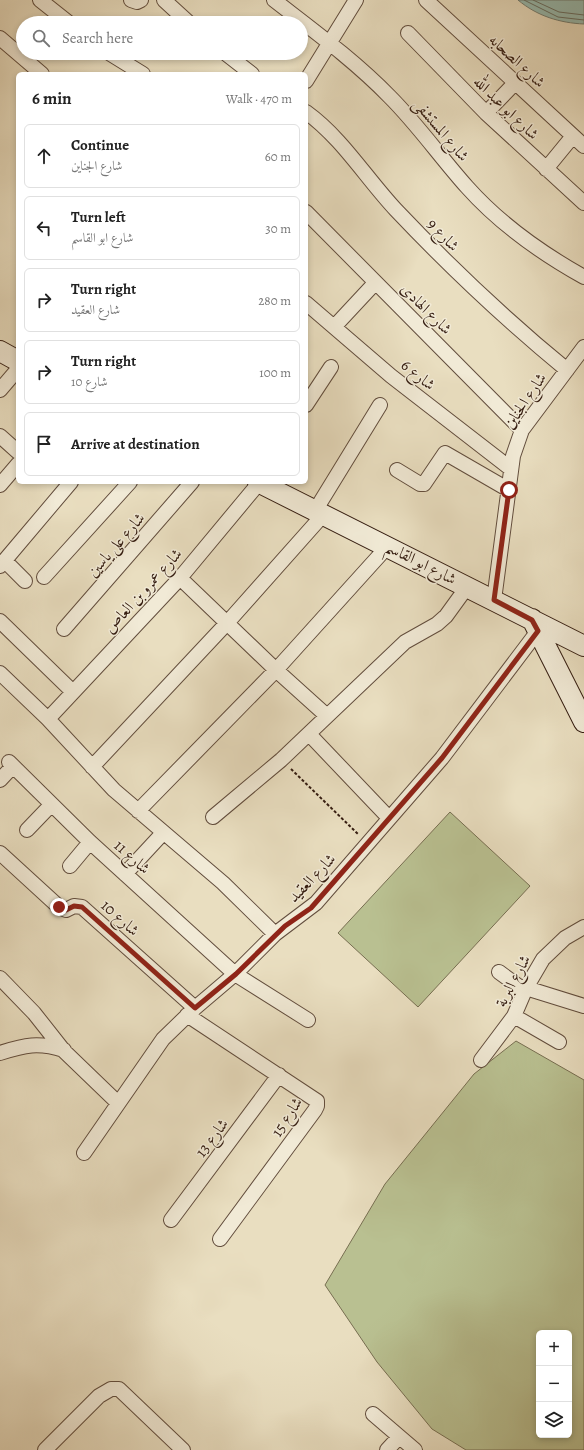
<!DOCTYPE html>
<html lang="en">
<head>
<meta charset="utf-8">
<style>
  :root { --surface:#fff; --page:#f2f2f2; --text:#222; --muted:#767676; --line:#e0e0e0 }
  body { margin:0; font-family:Alegreya,Amiri,serif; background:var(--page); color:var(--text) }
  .controls { position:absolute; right:12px; bottom:12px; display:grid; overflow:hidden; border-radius:6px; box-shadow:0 2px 6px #0003 }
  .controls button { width:36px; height:36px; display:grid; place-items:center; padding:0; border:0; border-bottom:1px solid var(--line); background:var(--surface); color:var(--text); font:20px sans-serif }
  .stop { position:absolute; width:12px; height:12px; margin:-9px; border:3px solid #8f2418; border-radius:50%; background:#fff }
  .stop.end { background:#8f2418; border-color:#fff; box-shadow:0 1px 4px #0008 }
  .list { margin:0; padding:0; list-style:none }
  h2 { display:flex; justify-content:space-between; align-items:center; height:52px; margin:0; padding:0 16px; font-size:17px }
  h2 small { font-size:13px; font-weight:400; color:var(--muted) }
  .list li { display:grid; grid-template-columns:26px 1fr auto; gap:12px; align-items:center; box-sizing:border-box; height:64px; margin:0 8px 8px; padding:0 8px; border:1px solid var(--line); border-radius:6px }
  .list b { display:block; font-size:15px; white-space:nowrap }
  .list p { margin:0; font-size:13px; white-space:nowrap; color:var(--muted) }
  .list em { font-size:13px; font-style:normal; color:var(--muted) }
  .icon { flex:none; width:22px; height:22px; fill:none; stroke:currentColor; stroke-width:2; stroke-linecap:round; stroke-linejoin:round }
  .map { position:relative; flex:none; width:584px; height:1450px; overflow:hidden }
  .search { position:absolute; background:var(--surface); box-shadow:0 2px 6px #0003; left:16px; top:16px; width:292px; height:44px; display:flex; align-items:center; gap:10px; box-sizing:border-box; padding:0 14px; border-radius:22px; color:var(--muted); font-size:15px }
  .panel { position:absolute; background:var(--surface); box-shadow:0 2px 6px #0003; left:16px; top:72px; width:292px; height:412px; border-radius:6px }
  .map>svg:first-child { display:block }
  .green { fill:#b9c091; stroke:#776e51; fill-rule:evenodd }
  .water { fill:#97bcb2; stroke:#707c72 }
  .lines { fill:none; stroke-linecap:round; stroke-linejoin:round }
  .shore { stroke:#666c62; stroke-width:1 }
  .street-casing { stroke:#624d3d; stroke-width:16 }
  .secondary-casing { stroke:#351d11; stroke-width:22 }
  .path { stroke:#351d11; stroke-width:2; stroke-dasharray:3 2; stroke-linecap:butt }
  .street { stroke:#f1ead6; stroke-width:14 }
  .secondary { stroke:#f1ead6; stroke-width:20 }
  .route { stroke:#8f2418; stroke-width:5 }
  .labels { text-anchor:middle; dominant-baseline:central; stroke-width:3; stroke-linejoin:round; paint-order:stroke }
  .street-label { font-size:16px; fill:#351d11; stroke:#f1ead6 }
</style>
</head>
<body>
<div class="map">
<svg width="584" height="1450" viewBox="0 0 584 1450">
  <rect width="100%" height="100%" fill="#e9dec0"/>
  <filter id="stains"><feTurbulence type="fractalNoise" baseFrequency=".005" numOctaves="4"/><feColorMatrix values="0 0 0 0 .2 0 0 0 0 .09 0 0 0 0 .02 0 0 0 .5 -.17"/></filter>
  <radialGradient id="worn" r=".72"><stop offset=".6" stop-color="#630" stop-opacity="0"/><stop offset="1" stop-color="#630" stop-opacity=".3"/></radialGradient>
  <path class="green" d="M 450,812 L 530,886 L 418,1007 L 338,933 Z
    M 516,1041 L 584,1080 L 584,1450 L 466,1450 L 432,1429 L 377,1362 L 325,1285 L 385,1184 L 474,1074 ZM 539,1333 L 569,1333 L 569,1435 L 539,1435 Z"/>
  <path class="water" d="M 518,0 L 584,0 L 584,24 C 560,23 537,16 518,0 Z"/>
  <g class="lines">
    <path class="shore" d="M 524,0 L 558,17 L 584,20
      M 533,0 L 559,12 L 584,15"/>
    <defs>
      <path id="street" d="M 40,0 L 69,23
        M 131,0 L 137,2 L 141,0
        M 164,0 L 189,23
        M 274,0 C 314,31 355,61 390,97 C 418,125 441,158 467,187 C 500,224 541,253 584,277
        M 426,0 L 584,146
        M 408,33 L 486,113 L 584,203
        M 0,38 L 42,74
        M 109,53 L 143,74
        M 225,53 L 252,74
        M 306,81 L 356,0
        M 306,112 C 342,138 366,178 396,210 C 450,267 506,320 567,370
        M 486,113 L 515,83
        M 546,169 L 573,136
        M 306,212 L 522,430
        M 306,303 L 391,376 L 511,469
        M 334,327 L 375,283
        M 0,390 L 18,369
        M 306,405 L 331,367
        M 0,436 L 18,452
        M 397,470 L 420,484 L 424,484 L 445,453 L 509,490
        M 0,485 L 18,464
        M 315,511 L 380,405
        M 5,561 L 25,581
        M 0,566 L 71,482
        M 44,577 L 130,482
        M 180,578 L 276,670 L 327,716
        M 494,600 L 513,456 L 522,430 L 584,347
        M 0,621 L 73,692
        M 64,629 L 192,482
        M 0,673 L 48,719 L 114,790 L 223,883 L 275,934
        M 48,719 L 180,578 L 259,483
        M 309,734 L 389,818
        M 9,762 L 90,842 L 235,974 L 308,1020
        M 92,767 L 227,623 L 323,515
        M 0,780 L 13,766
        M 138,811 L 276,670 L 388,546
        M 213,817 L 281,760 L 405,642 L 437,624 L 446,616 L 467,587
        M 27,830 L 51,805
        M 0,853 L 59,907 L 66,910 L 74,906 L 82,907 L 195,1008
        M 70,866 L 90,842
        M 125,874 L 163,833
        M 499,972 L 525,991
        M 0,978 L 34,1013 L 64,1051 L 118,1103
        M 526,988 L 584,1006
        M 187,1015 L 317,1101 L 317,1106 L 315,1110 L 220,1239
        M 514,1016 L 559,1042
        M 0,1053 C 25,1045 38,1042 64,1050
        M 481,1060 L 514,1016 L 526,988 L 543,959 L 565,938 L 584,927
        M 84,1153 L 163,1039 L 195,1008 L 235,974 L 275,934 L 316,903 L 442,758 L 538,631
        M 171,1220 L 279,1075
        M 373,1414 L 415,1450
        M 45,1450 L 99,1396 L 111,1389 L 119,1389 L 183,1450
        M 387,1450 L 399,1437"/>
      <path id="secondary" d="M 0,351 L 18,361
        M 258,482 L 584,646
        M 532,619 L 584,722"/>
    </defs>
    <use href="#street" class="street-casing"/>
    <use href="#secondary" class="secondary-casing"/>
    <path class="path" d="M 291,769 L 359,835"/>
    <use href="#street" class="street"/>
    <use href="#secondary" class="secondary"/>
  </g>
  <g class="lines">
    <path class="route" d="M 59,907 L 66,910 L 74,906 L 82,907 L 195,1008 L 236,974 L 285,926 L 311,908 L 442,758 L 538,631 L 532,620 L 494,600 L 509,490"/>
  </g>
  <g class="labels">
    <g class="street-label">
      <text transform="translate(517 61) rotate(43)">شارع الصحابه</text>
      <text transform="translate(506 108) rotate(44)">شارع ابو عبد الله</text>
      <text transform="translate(441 130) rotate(50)">شارع المستشفى</text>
      <text transform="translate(443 235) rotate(46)">شارع 9</text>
      <text transform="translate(426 309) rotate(45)">شارع الهادى</text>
      <text transform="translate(418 375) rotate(39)">شارع 6</text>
      <text transform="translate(525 401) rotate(-56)">شارع الجناين</text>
      <text transform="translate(116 545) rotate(-49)">شارع على ياسين</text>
      <text transform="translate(421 563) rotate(27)">شارع ابو القاسم</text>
      <text transform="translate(143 591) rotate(-48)">شارع عمرو بن العاص</text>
      <text transform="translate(132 857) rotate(42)">شارع 11</text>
      <text transform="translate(312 878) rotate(-46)">شارع العقيد</text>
      <text transform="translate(120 918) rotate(42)">شارع 10</text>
      <text transform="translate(513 981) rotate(-62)">شارع البربة</text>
      <text transform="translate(287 1117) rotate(-57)">شارع 15</text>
      <text transform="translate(212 1138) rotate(-53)">شارع 13</text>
    </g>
  </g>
  <rect width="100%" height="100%" filter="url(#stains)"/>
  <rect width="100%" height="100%" fill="url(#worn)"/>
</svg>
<div class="controls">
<button>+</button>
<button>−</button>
<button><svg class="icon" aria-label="layers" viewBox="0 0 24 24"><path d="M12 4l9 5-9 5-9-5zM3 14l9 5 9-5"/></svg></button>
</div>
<div class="stop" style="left:509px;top:490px"></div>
<div class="stop end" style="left:59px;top:907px"></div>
<div class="search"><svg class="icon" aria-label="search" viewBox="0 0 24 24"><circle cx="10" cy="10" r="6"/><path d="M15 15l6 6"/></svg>Search here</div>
<section class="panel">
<h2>6 min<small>Walk · 470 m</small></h2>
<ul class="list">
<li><svg class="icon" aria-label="ahead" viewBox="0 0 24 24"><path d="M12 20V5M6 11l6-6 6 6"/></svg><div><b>Continue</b><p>شارع الجناين</p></div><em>60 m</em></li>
<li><svg class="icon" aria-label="left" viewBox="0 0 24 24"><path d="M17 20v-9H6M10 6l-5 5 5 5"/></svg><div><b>Turn left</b><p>شارع ابو القاسم</p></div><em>30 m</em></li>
<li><svg class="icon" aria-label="right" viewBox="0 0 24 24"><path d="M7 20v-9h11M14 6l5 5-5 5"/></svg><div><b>Turn right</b><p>شارع العقيد</p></div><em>280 m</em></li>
<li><svg class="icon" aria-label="right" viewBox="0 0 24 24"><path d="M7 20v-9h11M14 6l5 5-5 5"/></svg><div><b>Turn right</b><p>شارع 10</p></div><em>100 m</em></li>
<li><svg class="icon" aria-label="arrive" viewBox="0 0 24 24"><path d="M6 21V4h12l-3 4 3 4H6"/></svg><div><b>Arrive at destination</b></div></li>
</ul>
</section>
</div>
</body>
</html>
